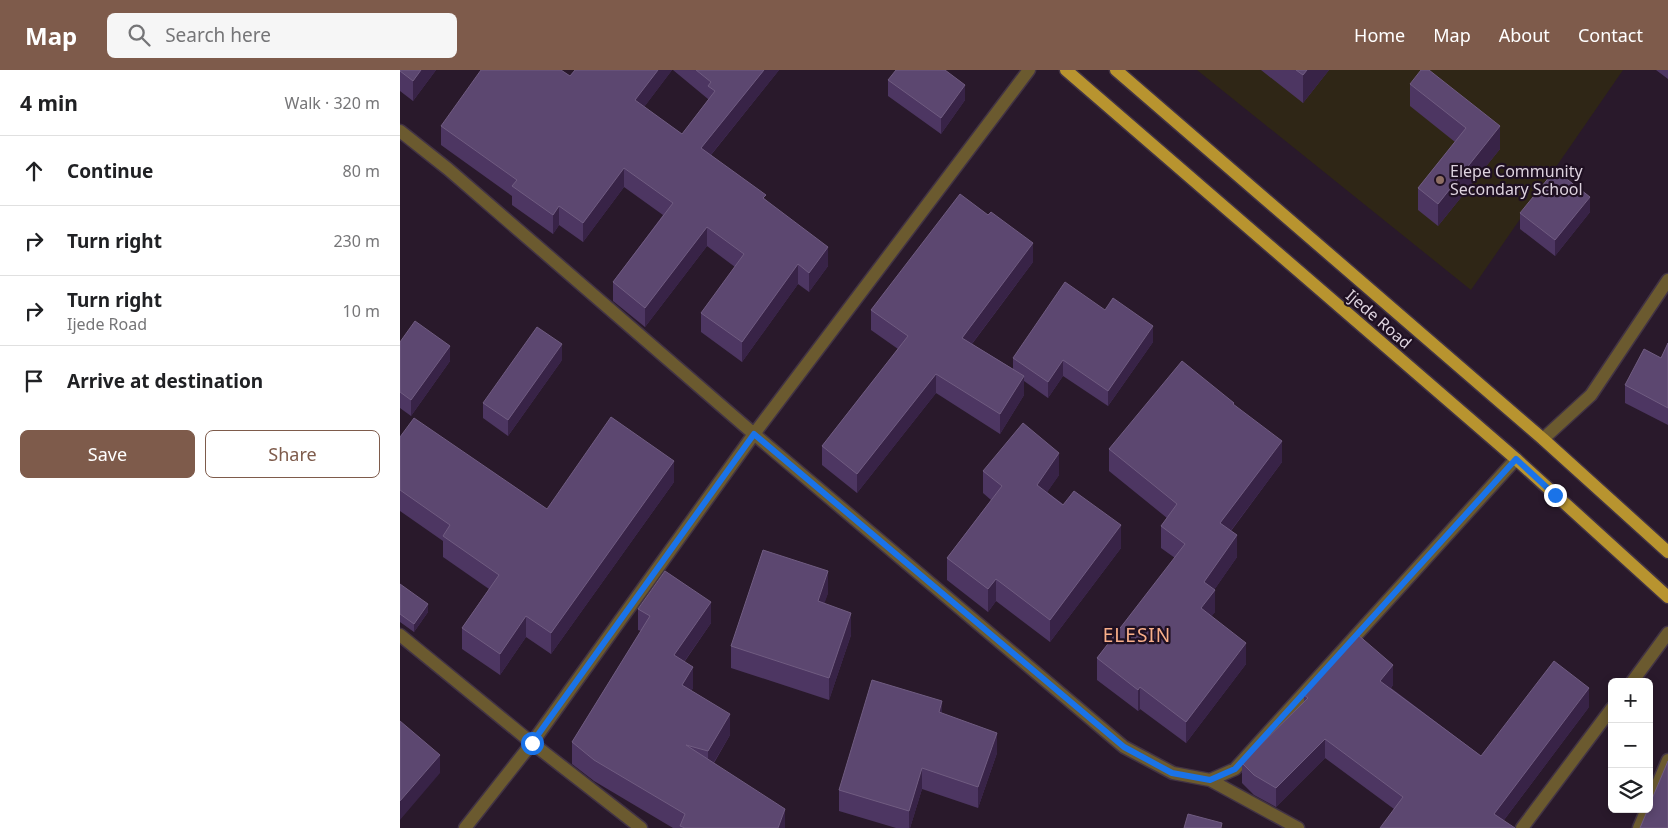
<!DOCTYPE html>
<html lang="en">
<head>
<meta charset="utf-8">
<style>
  :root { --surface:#fff; --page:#f6f6f6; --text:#202124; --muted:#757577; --line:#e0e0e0; --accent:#7e5b4b }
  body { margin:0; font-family:"Noto Sans",sans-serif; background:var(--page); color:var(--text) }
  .controls { position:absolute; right:15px; bottom:15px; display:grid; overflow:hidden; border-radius:8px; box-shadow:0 2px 8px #0003 }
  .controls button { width:45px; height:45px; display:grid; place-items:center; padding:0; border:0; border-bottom:1px solid var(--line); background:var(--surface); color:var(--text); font:25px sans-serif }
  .stop { position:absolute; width:15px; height:15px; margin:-11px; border:4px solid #1a73e8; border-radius:50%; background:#fff }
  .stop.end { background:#1a73e8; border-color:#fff; box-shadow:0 1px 5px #0008 }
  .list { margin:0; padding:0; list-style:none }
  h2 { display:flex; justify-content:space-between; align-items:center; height:65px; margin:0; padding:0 20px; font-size:21px }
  h2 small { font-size:16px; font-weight:400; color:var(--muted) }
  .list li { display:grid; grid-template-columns:32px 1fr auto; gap:15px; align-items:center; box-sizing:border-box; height:70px; padding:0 20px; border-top:1px solid var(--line) }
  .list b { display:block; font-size:19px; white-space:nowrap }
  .list p { margin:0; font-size:16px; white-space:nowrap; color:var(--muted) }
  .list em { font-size:16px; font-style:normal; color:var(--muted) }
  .actions { display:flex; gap:10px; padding:15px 20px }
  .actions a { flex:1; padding:11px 0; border:1px solid var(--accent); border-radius:8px; text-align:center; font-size:18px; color:var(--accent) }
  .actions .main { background:var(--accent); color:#fff }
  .icon { flex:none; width:28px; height:28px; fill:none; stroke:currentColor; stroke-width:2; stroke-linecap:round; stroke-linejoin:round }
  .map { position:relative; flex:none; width:1268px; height:758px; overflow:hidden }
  header { display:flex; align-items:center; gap:30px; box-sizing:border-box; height:70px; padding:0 25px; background:var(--accent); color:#fff }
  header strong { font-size:24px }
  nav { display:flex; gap:28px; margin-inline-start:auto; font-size:18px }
  .search { width:350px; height:45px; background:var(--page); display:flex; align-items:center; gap:12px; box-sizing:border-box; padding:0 18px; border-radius:8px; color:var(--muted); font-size:19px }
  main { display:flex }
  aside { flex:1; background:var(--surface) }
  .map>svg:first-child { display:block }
  .education { fill:#2f2616 }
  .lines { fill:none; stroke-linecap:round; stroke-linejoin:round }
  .minor-casing { stroke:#423344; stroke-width:15 }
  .major-casing { stroke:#423344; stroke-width:15 }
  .minor { stroke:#6b5a2f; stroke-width:12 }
  .major { stroke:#b8942f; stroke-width:12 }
  .wall { fill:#4d3662 }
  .shaded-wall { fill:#382347 }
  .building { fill:#5c4770; stroke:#705c81 }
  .route { stroke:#1a73e8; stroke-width:6 }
  .education-dot { fill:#8d6e63; stroke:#1f1022; stroke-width:2 }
  .labels { text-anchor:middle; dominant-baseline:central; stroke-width:4.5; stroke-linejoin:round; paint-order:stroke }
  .poi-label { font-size:16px; fill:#ddd2de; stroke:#1f1022; text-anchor:start }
  .street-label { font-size:16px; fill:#ddd2de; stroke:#1f1022 }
  .quarter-label { font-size:19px; letter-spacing:1px; fill:#f9af8a; stroke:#1f1022 }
</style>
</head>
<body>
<header>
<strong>Map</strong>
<div class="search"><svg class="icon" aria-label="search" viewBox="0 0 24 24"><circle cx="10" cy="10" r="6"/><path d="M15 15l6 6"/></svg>Search here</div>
<nav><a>Home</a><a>Map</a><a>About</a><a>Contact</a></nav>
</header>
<main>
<aside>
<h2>4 min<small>Walk · 320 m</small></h2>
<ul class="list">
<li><svg class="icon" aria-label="ahead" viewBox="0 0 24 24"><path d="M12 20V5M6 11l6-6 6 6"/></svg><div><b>Continue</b></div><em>80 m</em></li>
<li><svg class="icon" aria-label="right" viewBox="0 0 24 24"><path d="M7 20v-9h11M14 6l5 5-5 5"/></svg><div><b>Turn right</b></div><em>230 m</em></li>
<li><svg class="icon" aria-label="right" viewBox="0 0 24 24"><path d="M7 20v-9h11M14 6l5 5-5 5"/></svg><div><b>Turn right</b><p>Ijede Road</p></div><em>10 m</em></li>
<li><svg class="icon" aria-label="arrive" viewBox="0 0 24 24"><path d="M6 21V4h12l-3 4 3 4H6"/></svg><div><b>Arrive at destination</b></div></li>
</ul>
<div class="actions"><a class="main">Save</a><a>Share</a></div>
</aside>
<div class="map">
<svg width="1268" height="758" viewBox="0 0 1268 758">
  <rect width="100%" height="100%" fill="#29192b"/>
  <path class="education" d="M 797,0 L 1223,0 L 1071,220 Z"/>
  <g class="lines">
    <defs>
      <path id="minor" d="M 0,61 L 48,99 L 354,364 L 724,677 L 773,703 L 810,710 L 835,699 L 1116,389
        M 1143,369 L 1191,325 L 1268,210
        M 0,565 L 132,673 L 241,758
        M 1232,612 L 1268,563
        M 810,710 L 898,758
        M 1249,735 L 1268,690
        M 65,758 L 132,673 L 354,364 L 629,0
        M 1122,758 L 1212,638
        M 1239,758 L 1247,739"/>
      <path id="major" d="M 666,0 L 1116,389 L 1268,527
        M 716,0 L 1143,369 L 1268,482"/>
    </defs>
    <use href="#minor" class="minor-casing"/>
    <use href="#major" class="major-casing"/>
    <use href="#minor" class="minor"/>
    <use href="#major" class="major"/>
  </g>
  <path class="wall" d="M 0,0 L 36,0 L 13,31 L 0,21 Z
    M 175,0 L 272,0 L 244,37 L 282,64 L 308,30 L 308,29 L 273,0 L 379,0 L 311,85 L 366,130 L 428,196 L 409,222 L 398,214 L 342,292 L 301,262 L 301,243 L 335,197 L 307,176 L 245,257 L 213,231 L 213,212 L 263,145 L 224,117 L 183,172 L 159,155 L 153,164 L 112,135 L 112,126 L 41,75 L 41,56 L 170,6 Z
    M 861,0 L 929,0 L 903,33 Z
    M 1256,0 L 1268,0 L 1268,9 Z
    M 488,10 L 565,30 L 541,64 L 488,26 Z
    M 1010,14 L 1100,79 L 1038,156 L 1018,140 L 1018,118 L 1055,72 L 1010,36 Z
    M 1190,142 L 1155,186 L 1120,159 L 1120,143 Z
    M 633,192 L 572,274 L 613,299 L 613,288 L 753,272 L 708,336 L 663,306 L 648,328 L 624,311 L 624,325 L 600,364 L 536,323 L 457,423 L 422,395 L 422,376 L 498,279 L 471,260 L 471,240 Z
    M 0,272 L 50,291 L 11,346 L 0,338 Z
    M 1268,273 L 1268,355 L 1225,333 L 1225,315 L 1261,288 Z
    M 162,290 L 108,366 L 83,348 L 83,333 Z
    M 834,335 L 882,392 L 831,461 L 837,487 L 814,520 L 815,542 L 811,546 L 846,594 L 786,673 L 740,639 L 738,641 L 697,610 L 697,588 L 775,488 L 761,478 L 761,456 L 767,448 L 709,401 L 709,379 Z
    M 0,367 L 147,439 L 274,412 L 151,584 L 126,567 L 100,605 L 62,579 L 62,558 L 89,519 L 43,487 L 43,471 L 0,441 Z
    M 583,401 L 659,405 L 647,422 L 721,478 L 650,572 L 596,531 L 588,542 L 547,510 L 547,488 L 591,430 L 583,423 Z
    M 0,514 L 28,542 L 14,562 L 0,552 Z
    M 428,523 L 424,533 L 451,565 L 429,630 L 331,598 L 331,576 Z
    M 238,539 L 311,553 L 285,591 L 293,618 L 291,621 L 330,665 L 314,693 L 385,758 L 273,758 L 194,711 L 172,694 L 172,672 L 241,561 L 238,560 Z
    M 993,615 L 991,618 L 1081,686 L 1189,637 L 1104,750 L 994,739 L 925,688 L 876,737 L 854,725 L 842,713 L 842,693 L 904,632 L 904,625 Z
    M 542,643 L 597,683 L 578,738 L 522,719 L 510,758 L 496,758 L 439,741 L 439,720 Z"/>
  <path class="shaded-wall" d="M 21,0 L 36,0 L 13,31 L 13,11 Z
    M 258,0 L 272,0 L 235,49 L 235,30 Z
    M 364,0 L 379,0 L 301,97 L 301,78 Z
    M 907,0 L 929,0 L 903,33 L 903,5 Z
    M 565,15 L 565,30 L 541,64 L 541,48 Z
    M 1100,56 L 1100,79 L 1038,156 L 1038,134 Z
    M 224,98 L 224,117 L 183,172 L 183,153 Z
    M 1190,127 L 1190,142 L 1155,186 L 1155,170 Z
    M 159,136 L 159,155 L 153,164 L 153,145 Z
    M 307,157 L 307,176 L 245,257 L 245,238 Z
    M 633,173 L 633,192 L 562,287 L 562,268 Z
    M 428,177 L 428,196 L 409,222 L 409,203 Z
    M 398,194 L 398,214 L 342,292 L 342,272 Z
    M 753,256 L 753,272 L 708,336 L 708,321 Z
    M 162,274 L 162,290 L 108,366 L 108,350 Z
    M 50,276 L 50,291 L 11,346 L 11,330 Z
    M 663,290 L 663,306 L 648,328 L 648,312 Z
    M 536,304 L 536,323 L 457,423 L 457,404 Z
    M 624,306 L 624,325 L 600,364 L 600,344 Z
    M 882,371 L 882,392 L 820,475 L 820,453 Z
    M 659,383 L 659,405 L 637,437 L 637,415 Z
    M 274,391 L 274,412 L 151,584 L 151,563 Z
    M 721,455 L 721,478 L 650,572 L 650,550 Z
    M 837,465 L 837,487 L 805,533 L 815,520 L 815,542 L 801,560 L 801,538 L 804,512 Z
    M 428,501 L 428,523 L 418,553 L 418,531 Z
    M 596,509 L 596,531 L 588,542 L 588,519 Z
    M 311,532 L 311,553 L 274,606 L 274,585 Z
    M 28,534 L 28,542 L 14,562 L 14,554 Z
    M 451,543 L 451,565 L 429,630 L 429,608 Z
    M 126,546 L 126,567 L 100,605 L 100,584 Z
    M 846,573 L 846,594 L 786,673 L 786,652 Z
    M 993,595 L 993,615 L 980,630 L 980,611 Z
    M 293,597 L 293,618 L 282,637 L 282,615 Z
    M 740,617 L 740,639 L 738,641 L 738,620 Z
    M 1189,618 L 1189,637 L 1098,758 L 1094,744 Z
    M 542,631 L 542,652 L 539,642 Z
    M 330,644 L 330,665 L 308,702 L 308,681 Z
    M 597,663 L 597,683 L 578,738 L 578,717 Z
    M 925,669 L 925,688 L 876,737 L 876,718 Z
    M 40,685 L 40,703 L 0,750 L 0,731 Z
    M 522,698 L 522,719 L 510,758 L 509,758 L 509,741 Z
    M 385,739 L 385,758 L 378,758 Z"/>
  <path class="building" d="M 0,0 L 21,0 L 13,11 L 0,1 Z
    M 81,0 L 161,0 L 170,6 L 175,0 L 258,0 L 235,30 L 282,64 L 315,21 L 308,16 L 311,12 L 296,0 L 364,0 L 301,78 L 366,125 L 363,128 L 428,177 L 409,203 L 398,194 L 342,272 L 301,243 L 344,184 L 307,157 L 245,238 L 213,212 L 273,133 L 224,98 L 183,153 L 159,136 L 153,145 L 112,116 L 117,110 L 41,56 Z
    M 496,0 L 545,0 L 565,15 L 541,48 L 488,10 Z
    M 896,0 L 907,0 L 903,5 Z
    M 1021,0 L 1029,0 L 1100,56 L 1038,134 L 1018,118 L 1066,58 L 1010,14 Z
    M 1155,100 L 1190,127 L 1155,170 L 1120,143 Z
    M 560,124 L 588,145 L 591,142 L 633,173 L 562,268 L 624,306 L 600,344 L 536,304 L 457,404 L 422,376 L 508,266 L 471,240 Z
    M 665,212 L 705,240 L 713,228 L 753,256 L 708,321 L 663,290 L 648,312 L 613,288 Z
    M 15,251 L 50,276 L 11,330 L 0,322 L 0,272 Z
    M 137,257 L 162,274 L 108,350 L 83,333 Z
    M 1268,273 L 1268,338 L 1225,315 L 1244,279 L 1261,288 Z
    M 782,291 L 834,333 L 833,334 L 882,371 L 820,453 L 837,465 L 804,512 L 815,520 L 801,538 L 846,573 L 786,652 L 740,617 L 738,620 L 697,588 L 785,474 L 761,456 L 777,434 L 709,379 Z
    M 211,347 L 274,391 L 151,563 L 126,546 L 100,584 L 62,558 L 99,505 L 43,466 L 50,455 L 0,420 L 0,367 L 14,348 L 147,439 Z
    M 623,353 L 659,383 L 637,415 L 663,435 L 674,421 L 721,455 L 650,550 L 596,509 L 588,519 L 547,488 L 602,416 L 583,401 Z
    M 363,480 L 428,501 L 418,531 L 451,543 L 429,608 L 331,576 Z
    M 265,501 L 311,532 L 274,585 L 293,597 L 282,615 L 330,644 L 308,681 L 286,675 L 385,739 L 378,758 L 285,758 L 280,756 L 285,744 L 194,690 L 172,672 L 250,546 L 238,539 Z
    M 0,514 L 28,534 L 14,554 L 0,544 Z
    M 957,564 L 993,595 L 980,611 L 1081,686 L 1154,591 L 1189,618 L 1094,744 L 1115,758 L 980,758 L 1003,727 L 925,669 L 876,718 L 854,705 L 842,693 L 908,628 L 904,625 Z
    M 472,610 L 542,631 L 539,642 L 597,663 L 578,717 L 522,698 L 509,741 L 439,720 Z
    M 0,651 L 40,685 L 0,731 Z
    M 1268,691 L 1268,758 L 1240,758 L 1248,739 L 1249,739 L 1249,736 Z
    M 788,744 L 822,753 L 821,758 L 784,758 Z"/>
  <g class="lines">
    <path class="route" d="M 132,673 L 354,364 L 724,677 L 772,703 L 810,710 L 835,699 L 1116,389 L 1155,425"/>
  </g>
  <circle class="education-dot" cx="1040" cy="110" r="5"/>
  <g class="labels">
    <g class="poi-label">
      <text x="1050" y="101">Elepe Community<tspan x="1050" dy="18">Secondary School</tspan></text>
    </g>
    <g class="street-label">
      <text transform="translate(979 249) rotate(41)">Ijede Road</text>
    </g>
    <g class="quarter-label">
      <text x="737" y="565">ELESIN</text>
    </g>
  </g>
</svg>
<div class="controls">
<button>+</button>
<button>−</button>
<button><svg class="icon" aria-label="layers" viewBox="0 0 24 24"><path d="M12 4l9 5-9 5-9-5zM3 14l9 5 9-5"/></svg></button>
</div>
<div class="stop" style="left:132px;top:673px"></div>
<div class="stop end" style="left:1155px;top:425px"></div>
</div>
</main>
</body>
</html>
